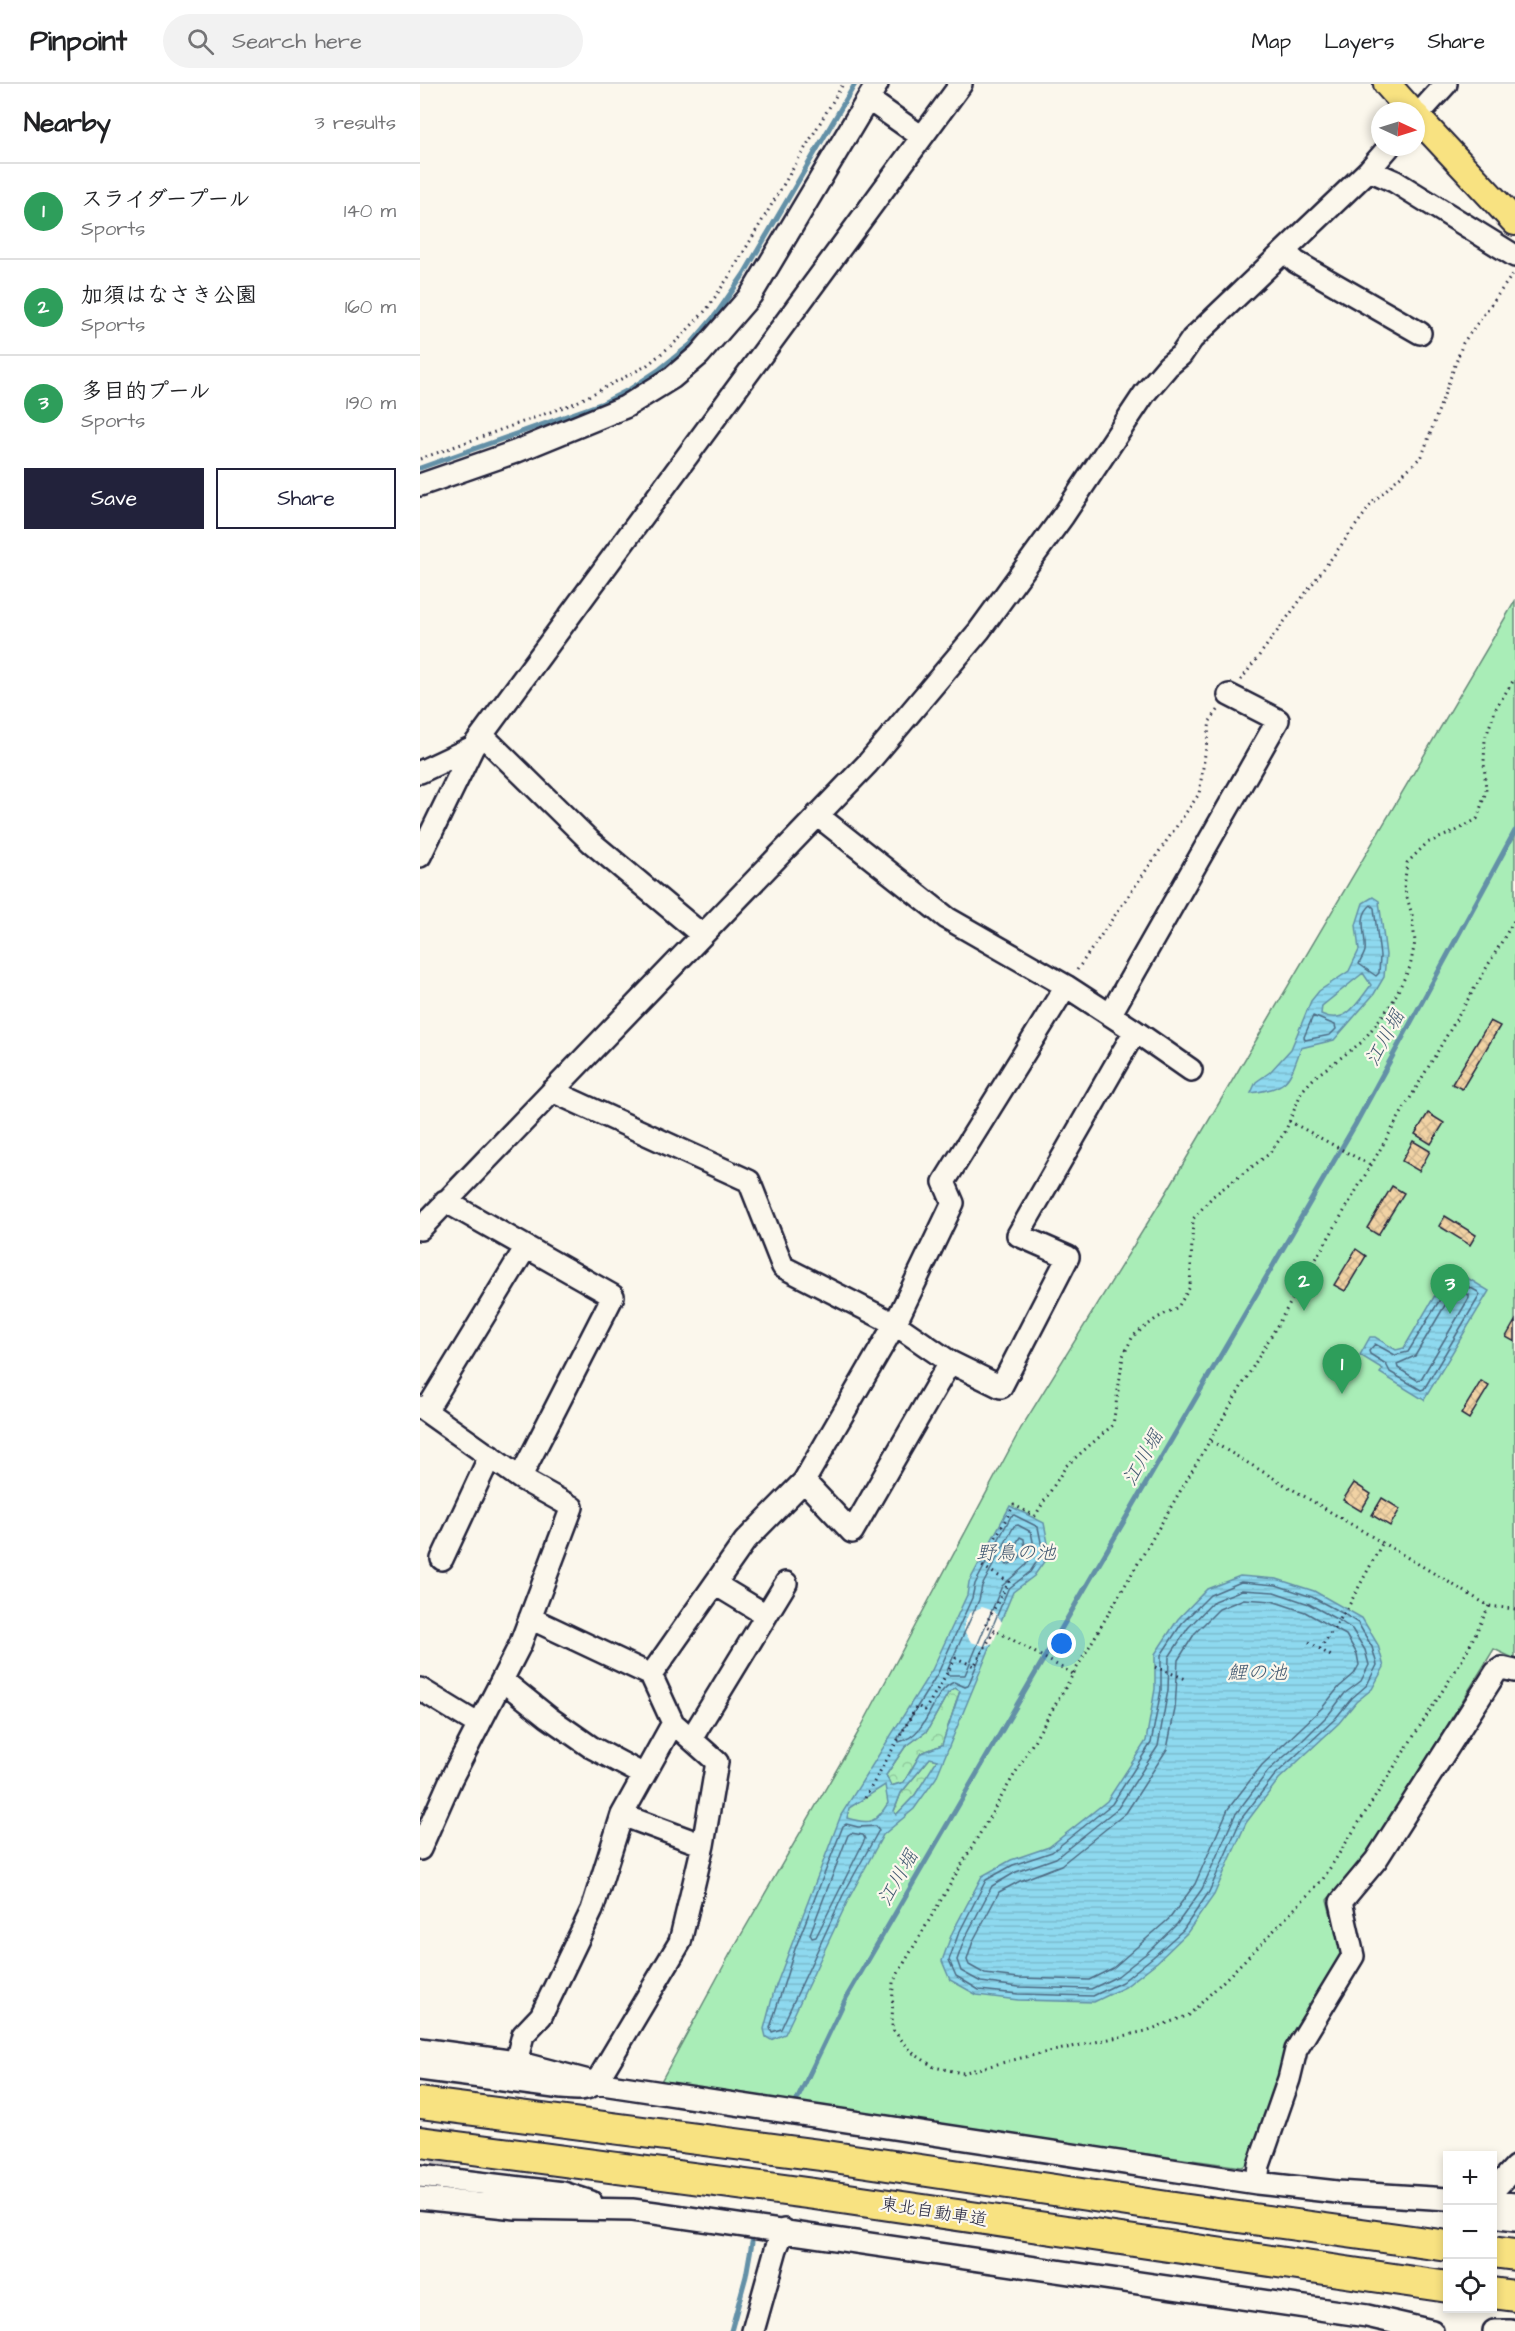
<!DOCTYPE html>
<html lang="en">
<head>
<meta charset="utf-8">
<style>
  :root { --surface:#fff; --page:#f2f2f2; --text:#202124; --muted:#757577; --line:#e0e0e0; --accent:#22223b }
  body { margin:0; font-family:"Architects Daughter","Klee One",sans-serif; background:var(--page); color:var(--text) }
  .controls { position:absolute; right:18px; bottom:18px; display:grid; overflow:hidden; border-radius:0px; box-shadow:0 3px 9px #0003 }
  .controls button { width:54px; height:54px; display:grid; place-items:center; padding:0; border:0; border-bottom:2px solid var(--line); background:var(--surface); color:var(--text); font:30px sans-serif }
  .compass { position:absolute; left:951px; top:18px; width:54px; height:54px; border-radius:50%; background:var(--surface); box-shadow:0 3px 9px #0003; rotate:94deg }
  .you { position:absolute; left:642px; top:1560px; width:21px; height:21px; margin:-15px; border:4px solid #fff; border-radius:50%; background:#1a73e8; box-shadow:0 0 0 9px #1a73e833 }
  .badge { display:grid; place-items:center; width:39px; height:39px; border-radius:50%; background:var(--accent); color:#fff; font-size:20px; font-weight:700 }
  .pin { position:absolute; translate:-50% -50px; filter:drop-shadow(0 2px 3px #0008) }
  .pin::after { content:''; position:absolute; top:32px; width:21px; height:18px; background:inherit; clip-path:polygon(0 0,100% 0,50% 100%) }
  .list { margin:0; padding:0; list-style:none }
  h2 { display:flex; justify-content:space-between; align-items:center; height:78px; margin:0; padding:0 24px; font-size:26px }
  h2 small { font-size:20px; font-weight:400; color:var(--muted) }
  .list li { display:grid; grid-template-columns:39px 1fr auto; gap:18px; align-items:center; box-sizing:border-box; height:96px; padding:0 24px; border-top:2px solid var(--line) }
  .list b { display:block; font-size:22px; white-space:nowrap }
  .list p { margin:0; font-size:20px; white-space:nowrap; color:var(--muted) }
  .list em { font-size:20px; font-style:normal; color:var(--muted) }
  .actions { display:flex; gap:12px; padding:18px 24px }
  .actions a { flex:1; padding:14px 0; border:2px solid var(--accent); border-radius:0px; text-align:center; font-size:21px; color:var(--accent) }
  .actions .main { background:var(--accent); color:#fff }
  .icon { flex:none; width:33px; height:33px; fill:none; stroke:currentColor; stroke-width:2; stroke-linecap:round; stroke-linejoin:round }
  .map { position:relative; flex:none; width:1095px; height:2247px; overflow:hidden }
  header { display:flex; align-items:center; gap:36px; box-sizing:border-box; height:84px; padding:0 30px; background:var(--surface); border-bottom:2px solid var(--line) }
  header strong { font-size:28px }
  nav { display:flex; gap:33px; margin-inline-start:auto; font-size:21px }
  .search { width:420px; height:54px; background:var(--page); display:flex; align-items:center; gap:15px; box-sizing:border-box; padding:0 21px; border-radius:33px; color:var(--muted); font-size:22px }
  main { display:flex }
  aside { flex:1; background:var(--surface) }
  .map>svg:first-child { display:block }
  .grass { fill:#a9edb7; stroke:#668879; stroke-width:1.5 }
  .forest { fill:url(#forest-crowns); stroke:#668879; stroke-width:1.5 }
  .water { fill:url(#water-rules); stroke:#6390a7; stroke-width:1.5; fill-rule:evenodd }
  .pier { fill:#fbf7ec }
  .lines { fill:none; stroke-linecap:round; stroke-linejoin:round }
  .shore { stroke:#4d6b83; stroke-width:1.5 }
  .stream { stroke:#6390a7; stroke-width:5 }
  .building { fill:url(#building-cross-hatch); stroke:#22223b; stroke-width:1.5 }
  .minor-tunnel { stroke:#d0ccc9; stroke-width:21; stroke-dasharray:21 10; stroke-linecap:butt }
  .minor-casing { stroke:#22223b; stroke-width:26 }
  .major-casing { stroke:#22223b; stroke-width:30 }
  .highway-casing { stroke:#22223b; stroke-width:34 }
  .path { stroke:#22223b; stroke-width:3; stroke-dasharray:1.5 4.5; stroke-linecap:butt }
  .minor { stroke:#fbf7ec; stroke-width:21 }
  .major { stroke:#f8e281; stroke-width:26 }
  .highway { stroke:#f8e281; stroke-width:30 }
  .labels { text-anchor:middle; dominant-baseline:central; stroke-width:4.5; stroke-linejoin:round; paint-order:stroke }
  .street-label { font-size:18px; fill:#22223b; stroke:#fbf7ec }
  .water-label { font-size:20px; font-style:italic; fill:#425971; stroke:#fbf7ec }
</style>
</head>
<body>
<header>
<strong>Pinpoint</strong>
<div class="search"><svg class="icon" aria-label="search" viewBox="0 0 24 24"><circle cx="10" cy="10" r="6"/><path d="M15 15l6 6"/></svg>Search here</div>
<nav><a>Map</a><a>Layers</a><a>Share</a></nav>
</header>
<main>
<aside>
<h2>Nearby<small>3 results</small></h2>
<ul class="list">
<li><span class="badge" style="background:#2e9e5b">1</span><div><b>スライダープール</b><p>Sports</p></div><em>140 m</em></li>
<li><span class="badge" style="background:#2e9e5b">2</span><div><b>加須はなさき公園</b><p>Sports</p></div><em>160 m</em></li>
<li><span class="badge" style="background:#2e9e5b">3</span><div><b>多目的プール</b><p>Sports</p></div><em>190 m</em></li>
</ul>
<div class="actions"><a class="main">Save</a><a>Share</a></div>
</aside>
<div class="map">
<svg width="1095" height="2247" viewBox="0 0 1095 2247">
  <defs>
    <pattern id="forest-crowns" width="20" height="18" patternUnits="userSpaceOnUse" patternTransform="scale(1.5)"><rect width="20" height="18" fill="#a9edb7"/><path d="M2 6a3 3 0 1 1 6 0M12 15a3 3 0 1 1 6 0" fill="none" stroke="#91cb9e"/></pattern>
    <pattern id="water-rules" width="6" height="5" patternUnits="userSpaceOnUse" patternTransform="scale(1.5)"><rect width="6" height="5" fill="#8ed9ef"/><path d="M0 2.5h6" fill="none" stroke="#7abace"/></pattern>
    <pattern id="building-cross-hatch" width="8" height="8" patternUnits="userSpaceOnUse" patternTransform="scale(1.5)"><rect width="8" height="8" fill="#f1d2a4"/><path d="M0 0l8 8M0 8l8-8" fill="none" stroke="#ceb48e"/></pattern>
  </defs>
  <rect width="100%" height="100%" fill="#fbf7ec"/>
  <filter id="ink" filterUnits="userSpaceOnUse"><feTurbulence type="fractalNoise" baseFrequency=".0167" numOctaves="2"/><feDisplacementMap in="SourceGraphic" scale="12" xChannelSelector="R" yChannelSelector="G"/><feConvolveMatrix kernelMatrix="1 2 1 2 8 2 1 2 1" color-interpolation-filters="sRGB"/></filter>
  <g filter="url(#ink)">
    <path class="grass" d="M 1095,517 L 1095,1575 L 1074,1565 L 951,1766 L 907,1816 L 922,1873 L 832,2078 L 822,2083 L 238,2003 L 310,1870 L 439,1647 L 601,1344 L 746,1109 Z"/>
    <path class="forest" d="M 535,1603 L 540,1607 L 522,1661 L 501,1669 L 484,1698 L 471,1702 L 466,1691 L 485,1663 L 507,1647 L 528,1609 Z
      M 510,1674 L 518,1676 L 495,1711 L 476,1731 L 474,1727 L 481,1709 Z"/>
    <path class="water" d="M 953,813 L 959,817 L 966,871 L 964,893 L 954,910 L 914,956 L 881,964 C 868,999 869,1003 831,1009 L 836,998 L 850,988 L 871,965 L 891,917 L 899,907 L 929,887 L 939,866 L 936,841 L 943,819 ZM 943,889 L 951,901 C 937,919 926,942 901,930 L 902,922 Z
      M 1031,1184 L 1069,1207 L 1004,1316 L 960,1289 L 963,1285 L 940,1271 L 950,1253 L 955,1253 L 976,1266 L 984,1264 Z
      M 590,1422 L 624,1439 L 630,1469 L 614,1492 L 593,1508 L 516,1694 L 494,1725 L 463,1751 L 429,1814 L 365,1950 L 351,1956 L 346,1953 L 344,1945 L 354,1907 L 421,1731 L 512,1586 L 547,1511 L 549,1498 ZM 535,1604 L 540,1607 L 522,1661 L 501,1669 L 484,1698 L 471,1702 L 466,1691 L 485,1663 L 507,1647 L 528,1609 ZM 510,1674 L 517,1676 L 495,1711 L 476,1731 L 474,1727 L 481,1709 ZM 465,1701 L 468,1719 C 456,1739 450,1741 427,1734 L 429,1724 Z
      M 820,1492 L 857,1495 L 894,1507 L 942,1534 L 958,1561 L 964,1583 L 952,1605 L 936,1618 L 919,1639 L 859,1695 L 826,1739 L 794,1811 L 767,1849 L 737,1878 L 705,1903 L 674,1918 L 598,1916 L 557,1911 L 530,1896 L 522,1877 L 532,1849 L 562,1792 L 591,1776 L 629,1763 L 687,1717 L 726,1657 L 735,1605 L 735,1570 L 758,1535 L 787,1505 Z"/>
    <path class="pier" d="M 562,1523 L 574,1527 L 582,1538 L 573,1559 L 564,1562 L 551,1558 L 544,1547 L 544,1541 L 549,1529 Z"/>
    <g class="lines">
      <path class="shore" d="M 951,821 L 954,824 L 960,872 L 959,889 L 956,892 L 939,880 C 941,876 944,871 945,867 C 947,852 936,833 951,821 Z
        M 893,932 L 915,941 L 916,945 L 910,951 L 885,956 L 884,953 Z
        M 1033,1194 L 1058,1208 L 1060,1211 L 1004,1305 L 1001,1306 L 970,1288 L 966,1280 L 950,1270 L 949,1267 L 955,1260 L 975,1271 L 988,1268 Z
        M 1038,1204 L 1049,1211 L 1049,1214 L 1001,1295 L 997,1296 L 978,1284 L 977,1280 L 995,1272 L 1034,1206 Z
        M 594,1431 L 618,1443 L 623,1468 L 610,1488 L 588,1505 L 548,1602 L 545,1603 L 534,1598 C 509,1609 512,1649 479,1658 L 478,1654 L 518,1589 L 552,1514 L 555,1500 L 591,1432 Z
        M 598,1441 L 611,1448 L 615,1467 L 605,1482 L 582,1502 L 545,1591 L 528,1591 L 527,1587 L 559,1516 L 562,1502 L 594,1442 Z
        M 600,1453 L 604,1455 L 605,1465 L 598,1476 L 587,1481 L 585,1478 Z
        M 821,1498 L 856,1501 L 892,1513 L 924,1530 L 938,1539 L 952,1563 L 957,1581 L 947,1601 L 932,1614 L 915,1635 L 855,1691 L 821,1735 L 789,1808 L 763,1846 L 733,1873 L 702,1898 L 673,1912 L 598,1910 L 559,1906 L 536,1892 L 529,1876 L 538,1851 L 566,1796 L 593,1781 L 632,1768 L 692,1720 L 731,1659 L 741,1606 L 741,1571 L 762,1539 L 790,1511 Z
        M 822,1506 L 854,1508 L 889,1520 L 920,1537 L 932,1545 L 945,1566 L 949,1581 L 941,1597 L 925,1609 L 909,1630 L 882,1657 L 849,1686 L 815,1731 L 782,1805 L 757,1840 L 728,1868 L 698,1892 L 671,1905 L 599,1903 L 561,1898 L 541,1887 L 537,1876 L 545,1854 L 572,1802 L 596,1788 L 636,1774 L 698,1724 L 738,1662 L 748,1606 L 749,1573 L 768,1544 L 794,1517 Z
        M 824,1515 L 852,1517 L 885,1528 L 915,1545 L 926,1551 L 937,1570 L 939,1581 L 934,1590 L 919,1603 L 902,1624 L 842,1681 L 808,1725 L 775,1800 L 750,1834 L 693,1884 L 669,1896 L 599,1894 L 565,1890 L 549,1881 L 547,1876 L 553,1857 L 579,1808 L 600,1797 L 641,1781 L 706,1729 L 747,1665 L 755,1625 L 758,1576 L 775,1549 L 799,1525 Z
        M 426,1740 L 438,1743 L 456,1742 L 459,1746 L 423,1811 L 361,1945 L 352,1948 L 350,1944 L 375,1865 L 423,1742 Z
        M 431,1749 L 443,1751 L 445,1755 L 396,1853 L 392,1854 L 390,1850 L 428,1751 Z"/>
      <path class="stream" d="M 0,384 L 183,319 L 210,305 L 240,285 L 270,261 L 297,229 L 324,190 L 435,0
        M 377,2016 L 426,1914 L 935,1041 L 1095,747
        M 311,2247 L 326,2192 L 332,2158"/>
    </g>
    <path class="building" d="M 1070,937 L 1080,942 L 1042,1005 L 1032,1000 Z
      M 1008,1029 L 1024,1039 L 1011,1060 L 995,1050 Z
      M 993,1057 L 1010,1067 L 999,1087 L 982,1077 Z
      M 972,1102 L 984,1109 L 958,1151 L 947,1144 Z
      M 1025,1132 L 1056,1151 L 1050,1161 L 1019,1142 Z
      M 936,1165 L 946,1172 L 925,1207 L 914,1201 Z
      M 1095,1237 L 1095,1258 L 1086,1253 Z
      M 1061,1297 L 1069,1302 L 1049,1335 L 1041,1330 Z
      M 934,1399 L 951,1410 L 941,1427 L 923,1416 Z
      M 962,1414 L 980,1425 L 970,1442 L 952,1431 Z"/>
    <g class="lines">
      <path class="minor-tunnel" d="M 20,2095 L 32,1990"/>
      <defs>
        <path id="minor" d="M 448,15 L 502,53
          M 996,33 L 1026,0
          M 949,86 L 974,97 L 1095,172
          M 864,167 L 876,178 L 1000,249
          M 0,401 L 95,368 L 205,323 L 252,294 L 279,271 L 331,211 L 457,0
          M 62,651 L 171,758 L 282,851
          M 0,688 L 53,663
          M 397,731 L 527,834 L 646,902 L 715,947 L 598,1151 L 648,1173 L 581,1303 L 530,1278
          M 0,772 L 53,663 L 541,0
          M 690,931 L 858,636 L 809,611
          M 715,947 L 771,986
          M 132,1007 L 329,1097 L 363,1183 L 475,1240 L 530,1278 L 432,1448 L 384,1397
          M 25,1117 L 193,1212 L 100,1394
          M 0,1145 L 448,679 L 559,547 L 643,432 L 725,309 L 748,282 L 761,271 L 772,255 L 949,86 L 969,63
          M 0,1323 L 100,1394 L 152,1423 L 100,1561 L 31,1695 L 0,1765
          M 6,1327 L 106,1163
          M 22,1475 L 70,1372
          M 295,1500 L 346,1531
          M 110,1534 L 231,1591 L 325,1457 L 384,1397 L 475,1240 L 533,1119 L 524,1098 L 646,902
          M 231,1591 L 253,1639 L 297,1678 L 283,1761 L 202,1731 L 253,1639
          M 82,1596 L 128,1633 L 171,1663 L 224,1691
          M 0,1605 L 59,1641
          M 271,1655 L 366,1499
          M 0,1965 L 96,1978 L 176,1999 L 837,2099 L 917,2108 L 1028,2115
          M 96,1978 L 103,1951 L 121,1932 L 172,1826 L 202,1731
          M 0,1985 L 142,2004 C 154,2005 166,2007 176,1999 L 260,1858 L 283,1761
          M 0,2092 L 143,2109 L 171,2118
          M 837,2099 L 839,2081 L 869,1995 L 876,1966 L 933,1872 L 921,1818 L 956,1776 L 1076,1588 L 1082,1584 L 1095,1587
          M 1072,2108 L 1095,2083
          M 0,2114 L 96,2124 L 212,2126 L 235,2129 L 947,2232 L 1012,2247
          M 1072,2118 L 1095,2120
          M 1072,2133 L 1095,2136
          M 333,2247 L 356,2165 L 364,2146
          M 1074,2247 L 1091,2247"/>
        <path id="major" d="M 967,0 L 991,27
          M 996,32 L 1095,138"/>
        <path id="highway" d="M 0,2019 L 400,2071 L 761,2125 L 1028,2162
          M 0,2058 L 394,2110 L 1028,2203
          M 1072,2168 L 1095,2171
          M 1072,2209 L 1095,2212"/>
      </defs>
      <use href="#minor" class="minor-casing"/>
      <use href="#major" class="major-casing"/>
      <use href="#highway" class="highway-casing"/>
      <path class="path" d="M 0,375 L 155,319 L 226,282 L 258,256 L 287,225 L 310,191 L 423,0
        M 821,596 L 954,417 L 1002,372 L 1043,259 L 1093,190
        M 657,886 L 779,710 L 790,637 L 799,625
        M 869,1037 L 952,1082
        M 791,1357 L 1069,1522 L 1095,1525
        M 1069,1522 L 1044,1573 L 903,1795 L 841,1860 L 769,1931 L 726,1947 L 601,1974 L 542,1989 L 514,1983 L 493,1969 L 472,1945 L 473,1898 L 1095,835
        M 575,1546 L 565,1541 L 589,1498 L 560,1481 L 594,1421 L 615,1432 L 646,1382 L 693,1341 L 703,1272 L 713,1252 L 737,1234 L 758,1223 L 770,1203 L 773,1135 L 793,1112 L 849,1070 L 865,1048 L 882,1007 L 896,992 L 942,958 L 972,919 L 990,883 L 995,858 L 992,831 L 984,803 L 987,779 L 1007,759 L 1036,747 L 1057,735 L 1066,707 L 1064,678 L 1065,655 L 1076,624 L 1095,594
        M 889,1558 L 911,1572
        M 900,1565 L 927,1525 L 963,1458
        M 735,1583 L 766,1595
        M 445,1714 L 497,1622 L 505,1626 L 536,1574 L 554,1582 L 575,1546 L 653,1590"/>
      <use href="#minor" class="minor"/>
      <use href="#major" class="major"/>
      <use href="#highway" class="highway"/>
    </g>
  </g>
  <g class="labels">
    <g class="street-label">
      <text transform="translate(514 2128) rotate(9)">東北自動車道</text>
    </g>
    <g class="water-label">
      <text transform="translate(965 954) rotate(-61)">江川堀</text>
      <text transform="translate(723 1374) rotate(-60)">江川堀</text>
      <text x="596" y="1469">野鳥の池</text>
      <text x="837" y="1589">鯉の池</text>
      <text transform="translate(478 1794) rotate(-60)">江川堀</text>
    </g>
  </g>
</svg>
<div class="controls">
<button>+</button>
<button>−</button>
<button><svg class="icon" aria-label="locate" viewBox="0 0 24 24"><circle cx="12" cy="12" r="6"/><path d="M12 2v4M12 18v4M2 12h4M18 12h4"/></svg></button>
</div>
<svg class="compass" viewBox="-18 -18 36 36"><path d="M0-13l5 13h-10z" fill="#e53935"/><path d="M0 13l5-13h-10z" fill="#757577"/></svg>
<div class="you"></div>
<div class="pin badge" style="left:922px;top:1310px;background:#2e9e5b">1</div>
<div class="pin badge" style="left:884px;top:1227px;background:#2e9e5b">2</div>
<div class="pin badge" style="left:1030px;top:1230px;background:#2e9e5b">3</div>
</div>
</main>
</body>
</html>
